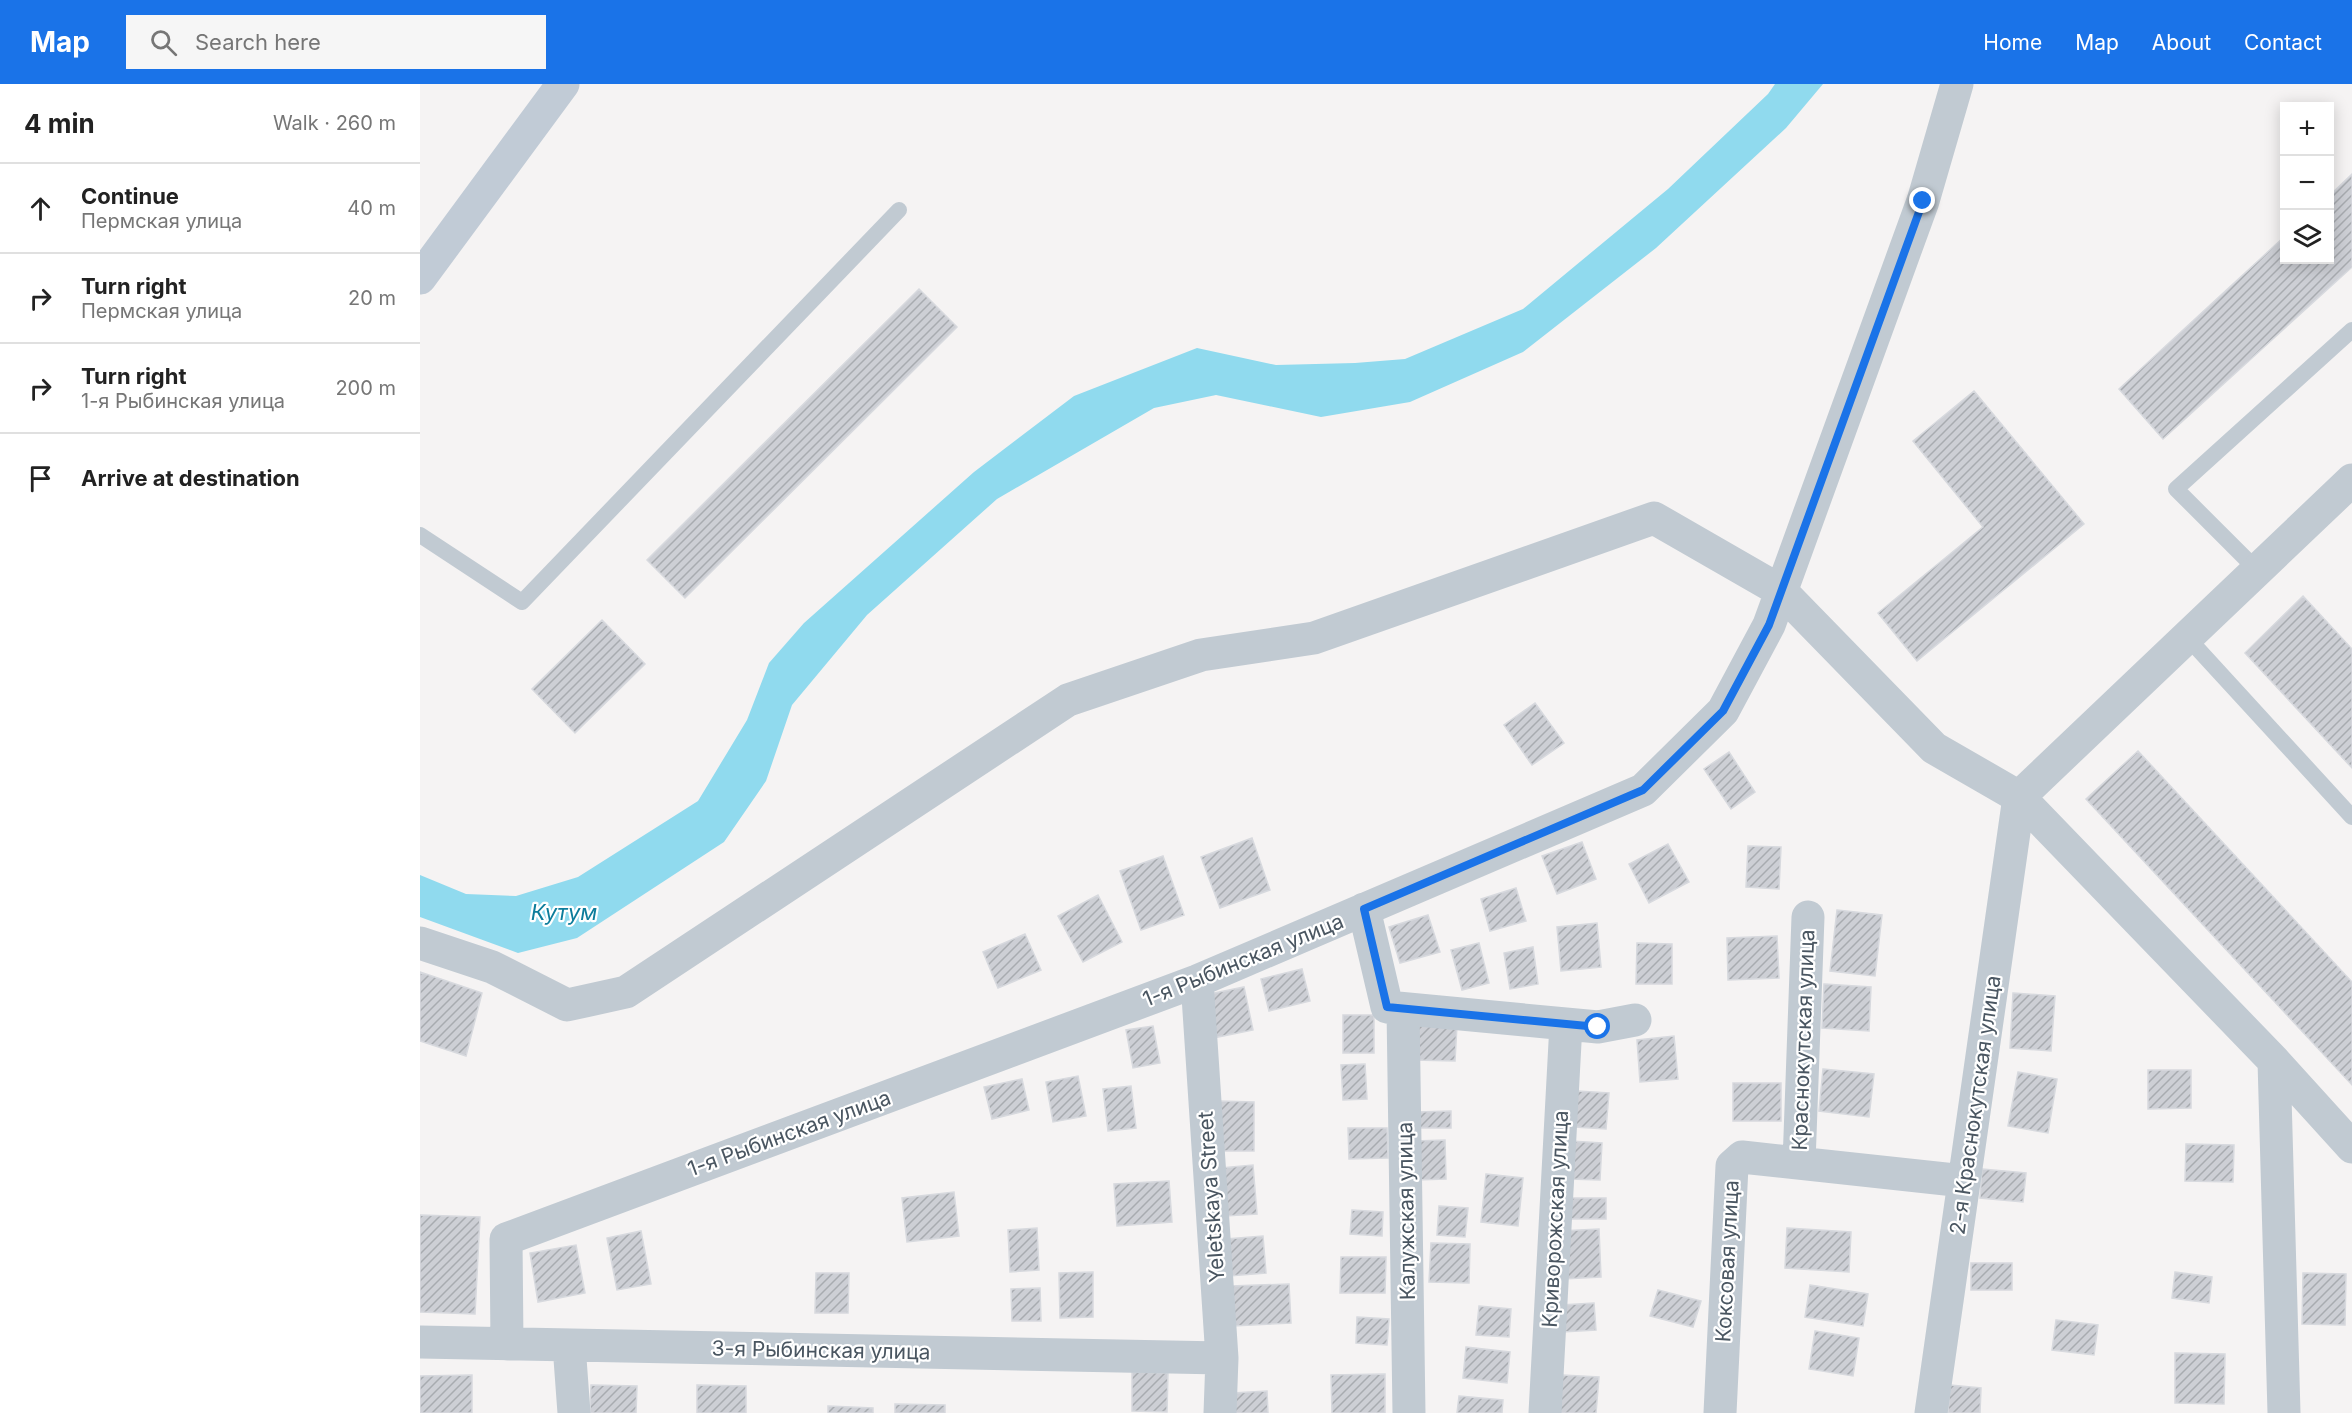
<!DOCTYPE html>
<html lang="en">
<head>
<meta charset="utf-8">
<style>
  :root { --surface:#fff; --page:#f6f6f6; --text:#222; --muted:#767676; --line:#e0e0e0; --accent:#1a73e8 }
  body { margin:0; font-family:Inter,sans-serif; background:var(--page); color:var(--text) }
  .controls { position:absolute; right:18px; top:18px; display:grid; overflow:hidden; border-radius:0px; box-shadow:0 3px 15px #0003 }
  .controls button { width:54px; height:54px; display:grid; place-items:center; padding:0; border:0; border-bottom:2px solid var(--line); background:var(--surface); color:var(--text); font:30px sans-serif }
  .stop { position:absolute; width:18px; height:18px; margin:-14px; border:4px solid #1a73e8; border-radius:50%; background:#fff }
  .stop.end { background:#1a73e8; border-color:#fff; box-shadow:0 2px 6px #0008 }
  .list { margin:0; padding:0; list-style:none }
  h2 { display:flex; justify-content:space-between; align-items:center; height:78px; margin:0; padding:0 24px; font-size:26px }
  h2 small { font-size:20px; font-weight:400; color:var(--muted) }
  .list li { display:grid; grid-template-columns:39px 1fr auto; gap:18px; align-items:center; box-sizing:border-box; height:90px; padding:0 24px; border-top:2px solid var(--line) }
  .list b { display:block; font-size:22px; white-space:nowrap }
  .list p { margin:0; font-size:20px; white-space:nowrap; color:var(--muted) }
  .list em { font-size:20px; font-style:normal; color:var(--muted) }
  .icon { flex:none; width:33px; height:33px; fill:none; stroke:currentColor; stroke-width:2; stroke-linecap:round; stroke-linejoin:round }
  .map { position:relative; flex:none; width:1932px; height:1329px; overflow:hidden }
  header { display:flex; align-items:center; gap:36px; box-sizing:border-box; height:84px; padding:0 30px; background:var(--accent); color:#fff }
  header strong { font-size:28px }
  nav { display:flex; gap:33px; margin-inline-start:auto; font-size:21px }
  .search { width:420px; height:54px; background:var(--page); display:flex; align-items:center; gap:15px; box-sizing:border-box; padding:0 21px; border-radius:0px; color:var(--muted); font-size:22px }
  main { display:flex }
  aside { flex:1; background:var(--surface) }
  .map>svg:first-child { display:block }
  .water { fill:#90daee }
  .building { fill:url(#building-hatch); stroke:#d7d9de; stroke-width:1.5 }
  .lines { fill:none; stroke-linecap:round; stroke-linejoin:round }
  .lane { stroke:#c1cad2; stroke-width:16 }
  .street { stroke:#c1cad2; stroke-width:33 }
  .secondary { stroke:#c1cbd6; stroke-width:33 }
  .route { stroke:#1a73e8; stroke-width:8 }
  .labels { text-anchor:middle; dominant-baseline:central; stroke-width:4.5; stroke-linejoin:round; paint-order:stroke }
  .street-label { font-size:21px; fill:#4a5661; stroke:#fff }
  .water-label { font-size:22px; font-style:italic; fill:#0c7c9b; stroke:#fff }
</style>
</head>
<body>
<header>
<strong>Map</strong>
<div class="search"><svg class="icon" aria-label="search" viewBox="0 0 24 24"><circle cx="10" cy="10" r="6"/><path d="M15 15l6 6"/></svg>Search here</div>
<nav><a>Home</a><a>Map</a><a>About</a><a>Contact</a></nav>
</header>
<main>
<aside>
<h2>4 min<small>Walk · 260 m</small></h2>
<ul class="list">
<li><svg class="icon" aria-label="ahead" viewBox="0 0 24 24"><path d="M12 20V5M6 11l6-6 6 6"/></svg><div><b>Continue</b><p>Пермская улица</p></div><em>40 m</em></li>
<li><svg class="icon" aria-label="right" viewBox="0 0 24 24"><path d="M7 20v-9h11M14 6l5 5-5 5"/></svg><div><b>Turn right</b><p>Пермская улица</p></div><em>20 m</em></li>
<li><svg class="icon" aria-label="right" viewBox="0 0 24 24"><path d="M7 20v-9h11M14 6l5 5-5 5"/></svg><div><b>Turn right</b><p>1-я Рыбинская улица</p></div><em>200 m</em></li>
<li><svg class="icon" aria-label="arrive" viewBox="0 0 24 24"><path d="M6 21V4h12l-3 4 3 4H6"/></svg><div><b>Arrive at destination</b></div></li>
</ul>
</aside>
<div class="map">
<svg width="1932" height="1329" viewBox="0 0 1932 1329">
  <defs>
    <pattern id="building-hatch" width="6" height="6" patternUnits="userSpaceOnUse" patternTransform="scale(1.5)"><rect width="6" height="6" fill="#cdcfd5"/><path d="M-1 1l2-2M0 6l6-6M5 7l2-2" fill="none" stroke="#a8abb0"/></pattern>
  </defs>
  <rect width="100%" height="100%" fill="#f5f3f3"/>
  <path class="water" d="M 1355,0 L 1403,0 L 1366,44 L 1236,164 L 1103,268 L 990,318 L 901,333 L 796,311 L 734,324 L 577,415 L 447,531 L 372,621 L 346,697 L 304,758 L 157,854 L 98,869 L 0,833 L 0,791 L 46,810 L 96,812 L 158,793 L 278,717 L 327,636 L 349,579 L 384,539 L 554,388 L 654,312 L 777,264 L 856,281 L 935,279 L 985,275 L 1103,225 L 1248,105 L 1348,10 Z"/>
  <path class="building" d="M 1932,90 L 1932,183 L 1743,355 L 1699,305 L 1864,153 L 1864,176 L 1910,176 L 1910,111 Z
    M 499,205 L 537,243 L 265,514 L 227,476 Z
    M 1554,307 L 1664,440 L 1497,577 L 1458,529 L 1563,443 L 1493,357 Z
    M 1883,512 L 1932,565 L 1932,684 L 1825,569 Z
    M 182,536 L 225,580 L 155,649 L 112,605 Z
    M 1115,619 L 1144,659 L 1112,681 L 1084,641 Z
    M 1718,667 L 1932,898 L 1932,1001 L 1666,715 Z
    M 1309,668 L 1335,708 L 1311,725 L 1284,685 Z
    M 832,754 L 850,806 L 800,824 L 781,773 Z
    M 1162,758 L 1176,795 L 1137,810 L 1122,772 Z
    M 1248,760 L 1269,798 L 1229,819 L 1209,780 Z
    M 1328,762 L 1361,763 L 1359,805 L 1326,803 Z
    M 743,772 L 764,831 L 721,846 L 700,787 Z
    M 1096,804 L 1106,837 L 1070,847 L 1061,815 Z
    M 678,811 L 702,858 L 663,878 L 638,832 Z
    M 1417,826 L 1462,831 L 1455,892 L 1410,887 Z
    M 1008,831 L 1020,868 L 980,879 L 969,843 Z
    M 1177,839 L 1181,883 L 1141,887 L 1137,843 Z
    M 605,850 L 621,886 L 578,904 L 563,868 Z
    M 1357,852 L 1359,894 L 1308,896 L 1307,854 Z
    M 1059,859 L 1069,899 L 1042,906 L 1031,866 Z
    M 1217,859 L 1252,860 L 1252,900 L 1216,900 Z
    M 1113,863 L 1118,900 L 1090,905 L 1084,869 Z
    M 882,885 L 890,917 L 849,927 L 841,895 Z
    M 0,888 L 62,909 L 46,972 L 0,957 Z
    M 1404,900 L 1451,903 L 1449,947 L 1402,944 Z
    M 824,903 L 833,946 L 793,954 L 784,911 Z
    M 1593,909 L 1635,912 L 1631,967 L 1590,964 Z
    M 923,931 L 954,931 L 954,969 L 923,969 Z
    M 996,939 L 1037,941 L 1035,977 L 994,976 Z
    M 733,942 L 740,979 L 713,984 L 706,946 Z
    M 1254,952 L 1258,995 L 1220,998 L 1217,956 Z
    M 945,980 L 947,1015 L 923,1016 L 921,981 Z
    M 1403,985 L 1454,990 L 1449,1033 L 1399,1027 Z
    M 1728,986 L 1771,986 L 1771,1024 L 1728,1025 Z
    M 1598,988 L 1637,995 L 1628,1049 L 1588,1042 Z
    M 658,992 L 666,1032 L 633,1038 L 626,998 Z
    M 602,995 L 609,1026 L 572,1035 L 564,1003 Z
    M 1313,999 L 1361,999 L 1361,1037 L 1313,1037 Z
    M 711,1002 L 716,1044 L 688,1047 L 683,1005 Z
    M 1157,1007 L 1189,1009 L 1186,1045 L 1155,1043 Z
    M 798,1017 L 834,1018 L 834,1067 L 798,1067 Z
    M 1031,1027 L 1031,1044 L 999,1044 L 998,1028 Z
    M 928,1044 L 967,1044 L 968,1074 L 929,1075 Z
    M 1025,1056 L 1026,1095 L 996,1096 L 995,1057 Z
    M 1150,1057 L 1182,1059 L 1180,1096 L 1149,1095 Z
    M 1766,1060 L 1814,1061 L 1813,1098 L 1765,1097 Z
    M 833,1081 L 837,1130 L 805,1132 L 801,1084 Z
    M 1562,1085 L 1606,1089 L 1603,1118 L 1560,1114 Z
    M 1066,1090 L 1103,1094 L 1098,1142 L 1061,1138 Z
    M 749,1097 L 752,1138 L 697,1142 L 694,1100 Z
    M 534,1108 L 539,1152 L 487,1158 L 482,1114 Z
    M 1146,1114 L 1186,1114 L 1186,1135 L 1146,1135 Z
    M 1019,1122 L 1048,1124 L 1045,1153 L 1017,1151 Z
    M 932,1126 L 963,1128 L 962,1152 L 930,1150 Z
    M 0,1131 L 60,1133 L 55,1230 L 0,1228 Z
    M 617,1144 L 619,1186 L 590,1188 L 588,1146 Z
    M 1367,1144 L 1431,1148 L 1429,1188 L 1365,1184 Z
    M 1179,1145 L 1181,1193 L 1143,1195 L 1140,1147 Z
    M 221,1147 L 231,1200 L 197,1206 L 187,1154 Z
    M 843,1152 L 846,1189 L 809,1192 L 806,1155 Z
    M 1011,1159 L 1050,1160 L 1049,1199 L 1009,1198 Z
    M 156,1161 L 165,1209 L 118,1218 L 110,1169 Z
    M 921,1173 L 966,1173 L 965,1209 L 920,1209 Z
    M 1551,1179 L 1592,1179 L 1592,1206 L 1551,1206 Z
    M 673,1188 L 673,1233 L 640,1234 L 639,1189 Z
    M 1755,1188 L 1792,1193 L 1789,1219 L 1752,1214 Z
    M 396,1189 L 429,1189 L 428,1229 L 395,1229 Z
    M 1883,1189 L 1926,1190 L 1925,1241 L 1882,1240 Z
    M 869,1200 L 871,1239 L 813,1242 L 811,1202 Z
    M 1390,1201 L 1448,1210 L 1443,1242 L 1385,1233 Z
    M 620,1204 L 621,1237 L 592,1237 L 591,1205 Z
    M 1238,1206 L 1281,1217 L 1273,1243 L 1230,1232 Z
    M 1174,1219 L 1176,1246 L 1142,1248 L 1141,1221 Z
    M 1059,1222 L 1091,1225 L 1089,1253 L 1056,1251 Z
    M 937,1233 L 969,1235 L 967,1261 L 936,1259 Z
    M 1636,1236 L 1678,1241 L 1674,1271 L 1632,1266 Z
    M 1395,1247 L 1439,1254 L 1433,1292 L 1389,1285 Z
    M 1046,1263 L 1090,1268 L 1087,1299 L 1043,1294 Z
    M 1755,1269 L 1805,1270 L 1804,1320 L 1755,1319 Z
    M 712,1288 L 748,1289 L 747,1328 L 712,1327 Z
    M 965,1290 L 965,1329 L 912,1329 L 911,1291 Z
    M 52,1291 L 52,1329 L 0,1329 L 0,1292 Z
    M 1142,1291 L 1179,1293 L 1176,1329 L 1140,1329 Z
    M 171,1301 L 217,1302 L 216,1329 L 170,1329 Z
    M 277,1301 L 326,1302 L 326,1329 L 277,1329 Z
    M 1530,1301 L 1561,1304 L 1560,1329 L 1528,1329 Z
    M 847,1307 L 848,1329 L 814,1329 L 813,1309 Z
    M 1039,1312 L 1083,1316 L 1082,1329 L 1037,1329 Z
    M 475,1320 L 525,1321 L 525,1329 L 475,1329 Z
    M 408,1322 L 453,1324 L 453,1329 L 408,1329 Z"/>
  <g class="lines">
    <path class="lane" d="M 0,451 L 102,518 L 479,126
      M 1837,486 L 1756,405 L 1932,246
      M 1766,552 L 1932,733"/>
    <path class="street" d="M 1599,713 L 1932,396
      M 944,825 L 967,923 L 1178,943 L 1215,936
      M 0,859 L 72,883 L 147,921 L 206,908 L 648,616 L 781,571 L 894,554 L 1234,434 L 1361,507 L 1514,664 L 1599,713 L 1854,977 L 1864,1329
      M 777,897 L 802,1274 L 800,1329
      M 983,925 L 989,1329
      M 1854,977 L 1932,1063
      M 1379,1079 L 1388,833
      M 0,1258 L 802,1274
      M 87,1260 L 86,1155 L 777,897 L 1223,706 L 1303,627 L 1349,541 L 1503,117 L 1537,0
      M 149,1261 L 154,1329
      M 1125,1329 L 1146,940
      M 1300,1329 L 1312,1082 L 1322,1073 L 1544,1097
      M 1511,1329 L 1599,713"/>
    <path class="secondary" d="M 0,194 L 143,0"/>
  </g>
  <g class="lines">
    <path class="route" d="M 1178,943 L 967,923 L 944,825 L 1223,706 L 1303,627 L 1349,541 L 1503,117"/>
  </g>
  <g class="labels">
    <g class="street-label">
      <text transform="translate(823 876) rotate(-22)">1-я Рыбинская улица</text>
      <text transform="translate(1383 956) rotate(-88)">Краснокутская улица</text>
      <text transform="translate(1555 1021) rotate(-82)">2-я Краснокутская улица</text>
      <text transform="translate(369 1049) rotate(-20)">1-я Рыбинская улица</text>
      <text transform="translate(791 1113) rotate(-94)">Yeletskaya Street</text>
      <text transform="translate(986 1127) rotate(-91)">Калужская улица</text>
      <text transform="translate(1135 1135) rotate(-87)">Криворожская улица</text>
      <text transform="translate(1307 1177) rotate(-87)">Коксовая улица</text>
      <text transform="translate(401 1266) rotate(1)">3-я Рыбинская улица</text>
    </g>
    <g class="water-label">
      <text x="144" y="828">Кутум</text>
    </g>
  </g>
</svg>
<div class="controls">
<button>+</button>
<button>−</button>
<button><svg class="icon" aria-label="layers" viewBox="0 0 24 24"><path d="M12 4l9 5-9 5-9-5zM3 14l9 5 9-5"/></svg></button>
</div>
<div class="stop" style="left:1178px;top:943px"></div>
<div class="stop end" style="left:1503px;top:117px"></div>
</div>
</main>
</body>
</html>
